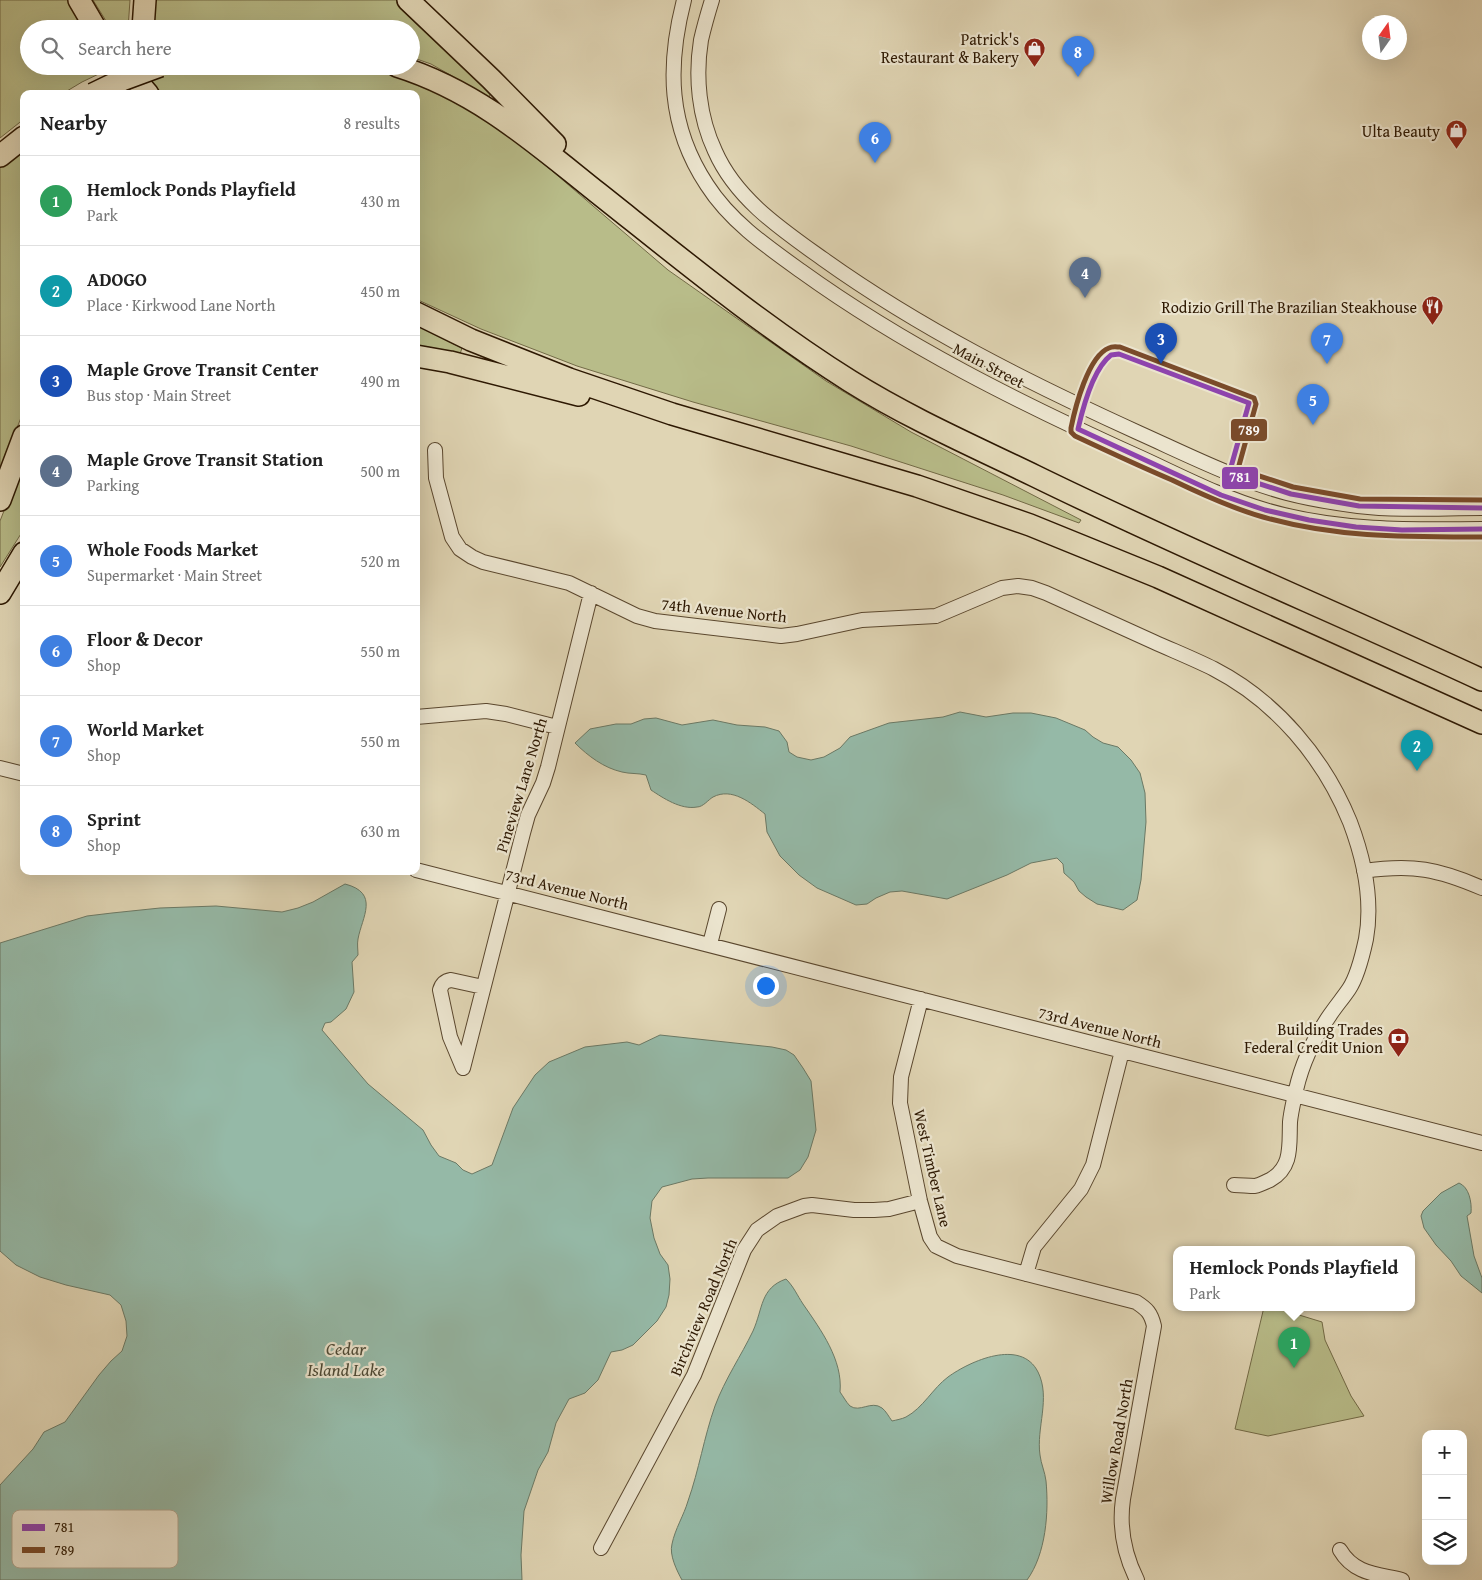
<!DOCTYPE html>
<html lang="en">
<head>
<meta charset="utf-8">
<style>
  :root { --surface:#fff; --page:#f2f2f2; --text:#222; --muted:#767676; --line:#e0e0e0; --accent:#8f2418 }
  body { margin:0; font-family:"Gentium Book Plus",serif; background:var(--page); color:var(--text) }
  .controls { position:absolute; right:15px; bottom:15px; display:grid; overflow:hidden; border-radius:10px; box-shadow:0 5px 20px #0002 }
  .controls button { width:45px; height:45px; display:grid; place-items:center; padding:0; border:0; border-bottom:1px solid var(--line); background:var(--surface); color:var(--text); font:25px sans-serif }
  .compass { position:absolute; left:1362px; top:15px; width:45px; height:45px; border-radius:50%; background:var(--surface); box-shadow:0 5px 20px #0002; rotate:14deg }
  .you { position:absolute; left:765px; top:985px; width:18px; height:18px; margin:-12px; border:4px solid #fff; border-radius:50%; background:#1a73e8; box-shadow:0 0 0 8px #1a73e833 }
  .badge { display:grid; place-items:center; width:32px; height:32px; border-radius:50%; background:var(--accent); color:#fff; font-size:16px; font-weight:700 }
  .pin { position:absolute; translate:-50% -41px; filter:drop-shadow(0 1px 2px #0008) }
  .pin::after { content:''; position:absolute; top:26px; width:18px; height:15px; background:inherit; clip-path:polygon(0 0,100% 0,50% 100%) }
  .popup { position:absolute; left:1173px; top:1246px; width:242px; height:65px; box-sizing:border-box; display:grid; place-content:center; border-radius:10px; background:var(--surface); filter:drop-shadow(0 1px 4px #0005); font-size:16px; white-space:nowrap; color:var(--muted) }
  .popup b { font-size:19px; color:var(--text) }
  .popup::after { content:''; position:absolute; left:50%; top:100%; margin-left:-10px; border:10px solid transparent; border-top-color:var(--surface) }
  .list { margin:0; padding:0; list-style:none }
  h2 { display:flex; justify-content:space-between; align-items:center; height:65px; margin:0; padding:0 20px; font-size:21px }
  h2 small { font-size:16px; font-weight:400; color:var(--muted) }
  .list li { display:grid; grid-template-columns:32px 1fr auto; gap:15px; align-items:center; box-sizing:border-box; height:90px; padding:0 20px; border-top:1px solid var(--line) }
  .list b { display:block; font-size:19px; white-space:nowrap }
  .list p { margin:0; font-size:16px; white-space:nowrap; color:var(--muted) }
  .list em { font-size:16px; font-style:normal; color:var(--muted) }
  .icon { flex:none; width:28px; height:28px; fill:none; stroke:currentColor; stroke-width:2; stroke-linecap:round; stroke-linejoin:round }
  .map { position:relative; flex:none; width:1482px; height:1580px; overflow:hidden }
  .search { position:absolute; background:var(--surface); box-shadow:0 5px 20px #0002; left:20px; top:20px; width:400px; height:55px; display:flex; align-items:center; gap:12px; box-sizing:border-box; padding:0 18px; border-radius:28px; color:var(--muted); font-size:19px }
  .panel { position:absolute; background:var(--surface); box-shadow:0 5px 20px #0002; left:20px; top:90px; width:400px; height:785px; border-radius:10px }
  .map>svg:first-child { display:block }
  .green { fill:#b8bc89; stroke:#726a46 }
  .water { fill:#95b9a7; stroke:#6b7965 }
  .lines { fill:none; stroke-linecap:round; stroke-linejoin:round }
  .minor-casing { stroke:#5a472e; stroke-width:16 }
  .highway-casing { stroke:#2d1802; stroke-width:24 }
  .minor { stroke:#ebe4ce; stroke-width:14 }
  .highway { stroke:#e0d5b4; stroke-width:21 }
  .highway-bridge-casing { stroke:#2d1802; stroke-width:24; stroke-linecap:butt }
  .highway-bridge { stroke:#e0d5b4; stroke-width:21 }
  .bus-1-casing { stroke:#ebe4ce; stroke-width:9 }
  .bus-2-casing { stroke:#ebe4ce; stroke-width:9 }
  .bus-1 { stroke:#8e44ad; stroke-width:5 }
  .bus-2 { stroke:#7a4b2a; stroke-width:5 }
  .labels { text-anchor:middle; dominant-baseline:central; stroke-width:4.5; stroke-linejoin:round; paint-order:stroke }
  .poi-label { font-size:16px; fill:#2d1802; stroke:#ebe4ce; text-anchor:end }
  .street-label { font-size:16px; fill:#2d1802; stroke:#ebe4ce }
  .water-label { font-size:18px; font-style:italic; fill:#4c4834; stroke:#ebe4ce }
  .key { fill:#ebe4ce; stroke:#b2a791; stroke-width:1 }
  .key-label { font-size:14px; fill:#2d1802 }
  .line-badge { stroke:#ebe4ce; stroke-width:2 }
  .badge-label { font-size:14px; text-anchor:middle; font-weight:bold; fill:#fff }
</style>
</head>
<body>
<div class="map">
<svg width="1482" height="1580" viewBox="0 0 1482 1580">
  <rect width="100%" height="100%" fill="#e0d5b4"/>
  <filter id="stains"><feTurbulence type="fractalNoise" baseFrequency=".004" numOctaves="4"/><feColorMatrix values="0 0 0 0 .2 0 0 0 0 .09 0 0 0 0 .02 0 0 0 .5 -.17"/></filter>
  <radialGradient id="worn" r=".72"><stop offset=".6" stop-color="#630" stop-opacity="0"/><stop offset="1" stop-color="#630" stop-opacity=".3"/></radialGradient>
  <path class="green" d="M 0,0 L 69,0 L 86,29 L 29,29 L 29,66 L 113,66 L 133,94 L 126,94 L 107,70 L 82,82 L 62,94 L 24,94 L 24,119 L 0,138 Z
    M 93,0 L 130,0 L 128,29 L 111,29 Z
    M 149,0 L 398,0 L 491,92 L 489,97 L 431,64 L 411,57 L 411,29 L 150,29 Z
    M 183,66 L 366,66 L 403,77 L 444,94 L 483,116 L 551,170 L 668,270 L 826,381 L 911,432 L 1081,520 L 1079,523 L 1003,495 L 851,446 L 693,402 L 577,366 L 481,329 L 416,299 L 416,94 L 161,94 L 146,76 Z
    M 24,146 L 24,410 L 0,471 L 0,166 Z
    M 416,325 L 462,348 L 460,354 L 416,347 Z
    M 24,460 L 24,529 L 0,567 L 0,521 Z
    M 1264,1307 L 1273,1307 L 1322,1322 L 1325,1340 L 1351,1396 L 1364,1416 L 1268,1436 L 1235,1429 Z"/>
  <path class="water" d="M 960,712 L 986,717 L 1013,713 L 1031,713 L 1056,718 L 1085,730 L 1093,737 L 1103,743 L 1118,747 L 1131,760 L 1140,773 L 1145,793 L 1146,822 L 1141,880 L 1137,900 L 1123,910 L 1097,904 L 1086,897 L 1079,891 L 1074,882 L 1064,873 L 1063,864 L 1057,858 L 1031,863 L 1007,875 L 947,899 L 902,891 L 890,892 L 876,898 L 867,904 L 856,905 L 817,888 L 799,875 L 780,856 L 767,832 L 765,814 C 751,803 732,787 713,797 C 708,800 703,807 697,807 C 681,810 663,798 651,790 L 646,775 C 638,773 630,774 622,772 C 604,768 588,756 575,743 L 590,729 L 616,724 L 631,724 L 644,719 L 656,718 L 682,725 L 713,720 L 737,725 L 765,727 L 779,731 L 787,742 L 789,752 L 797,757 L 811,760 L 824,757 L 840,748 L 850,737 L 889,723 L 943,717 Z
    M 345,884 C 380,893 362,917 358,939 C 357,944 358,950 358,955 L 352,962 L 354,992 L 346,1009 L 331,1022 L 325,1023 L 322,1030 L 368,1084 L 423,1130 L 431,1145 L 439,1156 L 456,1163 L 463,1170 L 472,1174 L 492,1165 L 513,1108 L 535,1075 L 549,1062 L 585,1047 L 627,1042 L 639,1045 L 660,1035 L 772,1047 L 786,1050 L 794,1055 L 803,1068 L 811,1081 L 816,1130 L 808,1157 L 800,1170 L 788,1178 L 708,1178 L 692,1179 L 662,1187 L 652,1201 L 650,1218 L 654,1238 L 660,1254 L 668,1265 L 670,1279 L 669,1295 L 666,1307 L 657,1321 L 633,1345 L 622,1350 L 611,1352 L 598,1380 L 585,1393 L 569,1399 L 556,1423 L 548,1452 L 538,1470 L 524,1511 L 521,1555 L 522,1580 L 0,1580 L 0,1485 L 33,1449 L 44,1432 L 65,1422 L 99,1375 L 111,1361 L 122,1351 L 127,1336 L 126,1321 L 121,1305 L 110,1295 L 66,1285 L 40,1277 L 16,1265 L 0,1251 L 0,943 L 87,916 L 112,913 L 160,908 L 216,906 L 282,912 L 298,908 L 313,902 Z
    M 1459,1183 C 1469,1187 1472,1202 1471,1213 L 1467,1216 L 1474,1256 L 1482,1278 L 1482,1293 L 1461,1276 L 1451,1261 L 1436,1245 L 1424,1228 L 1421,1216 L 1423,1211 L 1441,1193 Z
    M 786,1279 C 794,1287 797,1295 803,1304 C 821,1330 843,1360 840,1392 C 843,1396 846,1402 850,1406 C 860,1413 871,1400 882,1408 C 886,1411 889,1417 892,1421 C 896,1420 902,1419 906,1417 C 923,1408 933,1388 948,1377 C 970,1361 1021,1338 1038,1372 C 1051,1398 1036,1428 1040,1455 C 1041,1464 1045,1472 1046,1481 C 1049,1512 1046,1554 1027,1580 L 682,1580 C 677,1571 669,1555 672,1544 C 675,1529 684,1515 688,1501 C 699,1470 704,1437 715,1406 C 725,1379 741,1356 753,1331 C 763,1309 760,1288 786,1279 Z"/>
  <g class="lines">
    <defs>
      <path id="minor" d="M 684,0 C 667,66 668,126 707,185 C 730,221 766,246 801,271 C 905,346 1020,403 1137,456 C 1179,475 1220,497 1265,510 C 1336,531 1409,530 1482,529
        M 712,0 C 708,13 704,27 701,40 C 695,77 699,117 715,151 C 736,199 781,229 823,259 C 921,329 1029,383 1139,433 C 1188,455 1235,479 1287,493 C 1310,499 1335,503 1358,506 C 1399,511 1441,508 1482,508
        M 435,450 L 436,478 L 452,537 L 460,549 L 472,557 L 483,562 L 569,583 L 637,616 L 655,621 L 781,636 L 797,634 L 862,620 L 936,616 L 1002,588 L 1018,586 L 1032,588 L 1046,593 C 1082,609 1118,626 1154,642 C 1174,651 1194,659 1214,669 C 1276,701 1324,758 1350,822 C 1364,859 1373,900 1366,939 C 1363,953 1357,977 1349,989 C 1343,998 1336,1006 1330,1015 C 1314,1038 1302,1063 1296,1090 C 1294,1100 1291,1111 1290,1122 C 1289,1145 1293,1167 1270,1180 C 1265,1182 1260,1185 1255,1186 C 1248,1186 1241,1185 1234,1185
        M 416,717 L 486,711 L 506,714 L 557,727
        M 0,768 L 24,774
        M 416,870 L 1482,1143
        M 1364,871 C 1413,864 1438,869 1482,888
        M 710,944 L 719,909
        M 483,987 L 451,980 C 445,981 442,983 440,990 L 450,1037 L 463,1068 L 523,833 L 528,815 L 543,783 L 548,767 L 591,593
        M 921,999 L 901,1077 L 900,1103 L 920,1201 L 930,1237 L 936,1246 L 957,1256 L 1136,1302 C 1147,1309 1151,1313 1154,1326 L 1123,1499 C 1119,1527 1124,1554 1137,1580
        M 1026,1274 L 1034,1247 L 1081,1189 L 1093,1165 L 1122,1051
        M 601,1548 L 694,1375 L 744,1250 L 757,1230 L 777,1216 L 804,1206 L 812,1205 L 854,1210 L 874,1210 L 889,1209 L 920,1201
        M 1340,1550 C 1354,1574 1377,1574 1402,1580"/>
      <path id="highway" d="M 79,0 L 96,29
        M 408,0 L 491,79 L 555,144
        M 143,29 L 145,0
        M 124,66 L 148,94
        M 397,66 C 477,91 534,142 598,193 C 680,258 761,325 850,381 C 909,418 973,446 1035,476 C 1182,548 1333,611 1482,680
        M 0,156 L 24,137
        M 416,313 L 471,340 L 569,379 L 672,414 L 917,486 L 1030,525 L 1158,577 L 1482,723
        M 416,356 L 450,362 L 579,395
        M 0,500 L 24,436
        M 0,593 L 24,553"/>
    </defs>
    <use href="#minor" class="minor-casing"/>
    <use href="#highway" class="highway-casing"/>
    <use href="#minor" class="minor"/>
    <use href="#highway" class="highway"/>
    <defs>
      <path id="highway-bridge" d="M 93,94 L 122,80 L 160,66"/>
    </defs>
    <use href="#highway-bridge" class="highway-bridge-casing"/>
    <use href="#highway-bridge" class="highway-bridge"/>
    <defs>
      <path id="bus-1" d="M 1482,508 L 1359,506 L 1291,494 L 1229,474 L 1249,403 L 1119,354 L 1111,355 C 1093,369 1083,407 1078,429 L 1221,495 L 1265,510 L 1309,520 L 1356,527 L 1402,530 L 1482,529"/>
      <path id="bus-2" d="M 1482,500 L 1360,499 L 1293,487 L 1238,469 L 1256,404 L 1254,398 L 1120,347 C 1117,347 1112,346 1109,348 C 1088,356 1075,408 1071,428 L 1071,432 L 1075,436 C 1107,451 1139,466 1172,480 C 1201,494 1231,508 1263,517 C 1336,538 1407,537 1482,537"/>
    </defs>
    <use href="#bus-1" class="bus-1-casing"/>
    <use href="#bus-2" class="bus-2-casing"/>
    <use href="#bus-1" class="bus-1"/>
    <use href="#bus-2" class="bus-2"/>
  </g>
  <defs>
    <symbol id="shop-pin" viewBox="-11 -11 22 30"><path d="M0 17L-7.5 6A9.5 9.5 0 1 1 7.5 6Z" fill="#8f2418" stroke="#ebe4ce"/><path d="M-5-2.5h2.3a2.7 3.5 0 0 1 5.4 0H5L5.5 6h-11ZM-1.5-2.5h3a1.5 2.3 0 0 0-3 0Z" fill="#fff"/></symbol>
    <symbol id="restaurant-pin" viewBox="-11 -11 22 30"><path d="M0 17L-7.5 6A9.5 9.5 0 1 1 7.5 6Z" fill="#8f2418" stroke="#ebe4ce"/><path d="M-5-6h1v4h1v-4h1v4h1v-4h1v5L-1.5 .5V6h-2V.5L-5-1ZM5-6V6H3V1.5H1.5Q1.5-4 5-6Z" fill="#fff"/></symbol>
    <symbol id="bank-pin" viewBox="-11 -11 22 30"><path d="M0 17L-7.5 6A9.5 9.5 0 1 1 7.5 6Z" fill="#8f2418" stroke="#ebe4ce"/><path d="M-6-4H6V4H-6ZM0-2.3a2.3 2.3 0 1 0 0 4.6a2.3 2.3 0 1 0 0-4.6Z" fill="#fff"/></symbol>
  </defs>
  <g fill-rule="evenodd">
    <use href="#shop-pin" x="1022" y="36" width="25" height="34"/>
    <use href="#shop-pin" x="1444" y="118" width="25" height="34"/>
    <use href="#restaurant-pin" x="1420" y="294" width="25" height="34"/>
    <use href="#bank-pin" x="1386" y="1026" width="25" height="34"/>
  </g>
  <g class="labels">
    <g class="poi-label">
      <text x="1019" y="39">Patrick's<tspan x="1019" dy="18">Restaurant &amp; Bakery</tspan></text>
      <text x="1440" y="131">Ulta Beauty</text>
      <text x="1417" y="307">Rodizio Grill The Brazilian Steakhouse</text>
      <text x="1383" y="1029">Building Trades<tspan x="1383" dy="18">Federal Credit Union</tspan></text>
    </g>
    <g class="street-label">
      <text transform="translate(989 365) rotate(28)">Main Street</text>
      <text transform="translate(724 610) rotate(6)">74th Avenue North</text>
      <text transform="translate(521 785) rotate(-73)">Pineview Lane North</text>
      <text transform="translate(567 889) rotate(14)">73rd Avenue North</text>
      <text transform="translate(1100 1027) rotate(14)">73rd Avenue North</text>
      <text transform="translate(933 1168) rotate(77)">West Timber Lane</text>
      <text transform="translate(703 1307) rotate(-67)">Birchview Road North</text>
      <text transform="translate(1116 1441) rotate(-80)">Willow Road North</text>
    </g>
    <g class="water-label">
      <text x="346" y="1348">Cedar<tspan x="346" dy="21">Island Lake</tspan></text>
    </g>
  </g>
  <rect x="12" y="1510" width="166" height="58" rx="8" class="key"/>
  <rect x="22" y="1524" width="23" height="7" fill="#8e44ad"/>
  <rect x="22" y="1547" width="23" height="6" fill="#7a4b2a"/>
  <g class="key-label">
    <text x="54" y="1532">781</text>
    <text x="54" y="1555">789</text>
  </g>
  <g class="line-badge">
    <rect x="1230" y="418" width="38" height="24" rx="5" fill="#7a4b2a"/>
    <rect x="1221" y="466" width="38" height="24" rx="5" fill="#8e44ad"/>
  </g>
  <g class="badge-label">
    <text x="1249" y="435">789</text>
    <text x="1240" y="482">781</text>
  </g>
  <rect width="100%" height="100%" filter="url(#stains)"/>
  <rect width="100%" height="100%" fill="url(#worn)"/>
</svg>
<div class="controls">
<button>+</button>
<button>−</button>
<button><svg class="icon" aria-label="layers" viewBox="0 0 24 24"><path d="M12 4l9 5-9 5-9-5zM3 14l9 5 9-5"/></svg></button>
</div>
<svg class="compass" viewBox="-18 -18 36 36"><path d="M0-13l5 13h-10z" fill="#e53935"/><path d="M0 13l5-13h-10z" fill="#767676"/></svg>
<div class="you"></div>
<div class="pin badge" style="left:1294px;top:1368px;background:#2e9e5b">1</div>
<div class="popup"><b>Hemlock Ponds Playfield</b>Park</div>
<div class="pin badge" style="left:1417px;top:771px;background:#0f9aa8">2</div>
<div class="pin badge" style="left:1161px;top:364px;background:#1a4fb4">3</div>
<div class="pin badge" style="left:1085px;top:298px;background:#5c6f8a">4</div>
<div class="pin badge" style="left:1313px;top:425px;background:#3f7fe0">5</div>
<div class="pin badge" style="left:875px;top:163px;background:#3f7fe0">6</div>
<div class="pin badge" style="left:1327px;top:364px;background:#3f7fe0">7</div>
<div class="pin badge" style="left:1078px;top:77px;background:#3f7fe0">8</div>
<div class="search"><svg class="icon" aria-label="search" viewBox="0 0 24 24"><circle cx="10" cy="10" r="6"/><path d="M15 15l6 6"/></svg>Search here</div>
<section class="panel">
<h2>Nearby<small>8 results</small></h2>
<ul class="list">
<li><span class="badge" style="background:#2e9e5b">1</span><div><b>Hemlock Ponds Playfield</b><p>Park</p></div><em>430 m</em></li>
<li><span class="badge" style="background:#0f9aa8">2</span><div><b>ADOGO</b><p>Place · Kirkwood Lane North</p></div><em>450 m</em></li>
<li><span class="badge" style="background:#1a4fb4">3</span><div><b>Maple Grove Transit Center</b><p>Bus stop · Main Street</p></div><em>490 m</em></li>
<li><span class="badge" style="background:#5c6f8a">4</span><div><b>Maple Grove Transit Station</b><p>Parking</p></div><em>500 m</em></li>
<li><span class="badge" style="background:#3f7fe0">5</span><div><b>Whole Foods Market</b><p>Supermarket · Main Street</p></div><em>520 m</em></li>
<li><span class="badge" style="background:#3f7fe0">6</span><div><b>Floor &amp; Decor</b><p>Shop</p></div><em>550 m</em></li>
<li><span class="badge" style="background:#3f7fe0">7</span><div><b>World Market</b><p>Shop</p></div><em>550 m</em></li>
<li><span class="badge" style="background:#3f7fe0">8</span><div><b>Sprint</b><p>Shop</p></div><em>630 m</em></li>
</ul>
</section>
</div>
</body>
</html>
